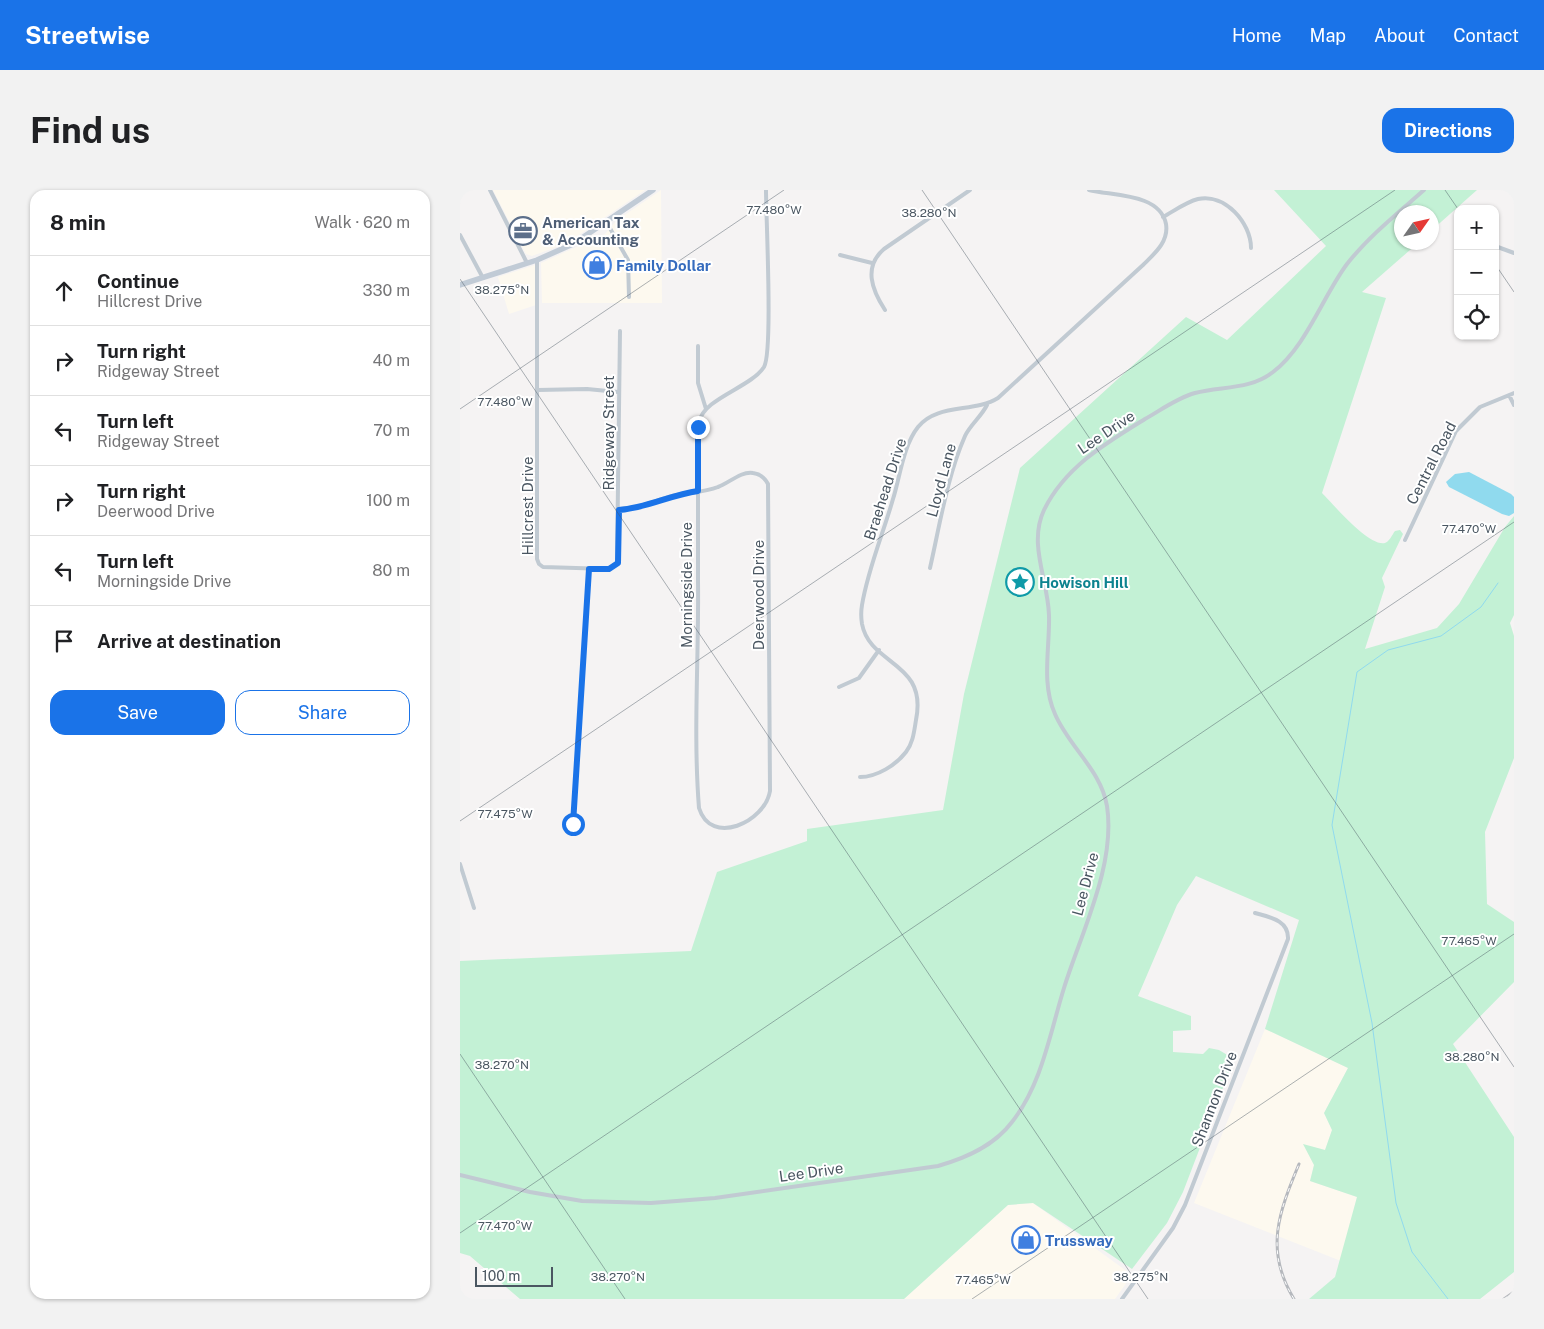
<!DOCTYPE html>
<html lang="en">
<head>
<meta charset="utf-8">
<style>
  :root { --surface:#fff; --page:#f2f2f2; --text:#202124; --muted:#757577; --line:#e0e0e0; --accent:#1a73e8 }
  body { margin:0; font-family:"Public Sans",sans-serif; background:var(--page); color:var(--text) }
  .controls { position:absolute; right:15px; top:15px; display:grid; overflow:hidden; border-radius:10px; box-shadow:0 1px 4px #0004 }
  .controls button { width:45px; height:45px; display:grid; place-items:center; padding:0; border:0; border-bottom:1px solid var(--line); background:var(--surface); color:var(--text); font:25px sans-serif }
  .compass { position:absolute; left:934px; top:15px; width:45px; height:45px; border-radius:50%; background:var(--surface); box-shadow:0 1px 4px #0004; rotate:56deg }
  .scale { position:absolute; left:15px; bottom:12px; width:78px; box-sizing:border-box; padding-left:5px; border:2px solid #4a5661; border-top:0; font-size:14px; line-height:18px; white-space:nowrap; color:#4a5661; -webkit-text-stroke:4px #fff; paint-order:stroke }
  .stop { position:absolute; width:15px; height:15px; margin:-11px; border:4px solid #1a73e8; border-radius:50%; background:#fff }
  .stop.end { background:#1a73e8; border-color:#fff; box-shadow:0 1px 5px #0008 }
  .list { margin:0; padding:0; list-style:none }
  h2 { display:flex; justify-content:space-between; align-items:center; height:65px; margin:0; padding:0 20px; font-size:21px }
  h2 small { font-size:16px; font-weight:400; color:var(--muted) }
  .list li { display:grid; grid-template-columns:32px 1fr auto; gap:15px; align-items:center; box-sizing:border-box; height:70px; padding:0 20px; border-top:1px solid var(--line) }
  .list b { display:block; font-size:19px; white-space:nowrap }
  .list p { margin:0; font-size:16px; white-space:nowrap; color:var(--muted) }
  .list em { font-size:16px; font-style:normal; color:var(--muted) }
  .actions { display:flex; gap:10px; padding:15px 20px }
  .actions a { flex:1; padding:11px 0; border:1px solid var(--accent); border-radius:15px; text-align:center; font-size:18px; color:var(--accent) }
  .actions .main { background:var(--accent); color:#fff }
  .icon { flex:none; width:28px; height:28px; fill:none; stroke:currentColor; stroke-width:2; stroke-linecap:round; stroke-linejoin:round }
  .map { position:relative; flex:none; width:1054px; height:1109px; overflow:hidden; border-radius:15px }
  header { display:flex; align-items:center; gap:30px; box-sizing:border-box; height:70px; padding:0 25px; background:var(--accent); color:#fff }
  header strong { font-size:24px }
  nav { display:flex; gap:28px; margin-inline-start:auto; font-size:18px }
  .intro { display:flex; align-items:center; justify-content:space-between; box-sizing:border-box; height:120px; padding:0 30px }
  h1 { margin:0; font-size:35px }
  .button { padding:12px 22px; border-radius:15px; background:var(--accent); color:#fff; font-size:18px; font-weight:700 }
  main { display:flex; gap:30px; padding:0 30px }
  aside { flex:1; background:var(--surface); border-radius:15px; box-shadow:0 1px 4px #0004 }
  .map>svg:first-child { display:block }
  .commercial { fill:#fdf9ef }
  .green { fill:#c3f1d5 }
  .water { fill:#90daee }
  .lines { fill:none; stroke-linecap:round; stroke-linejoin:round }
  .stream { stroke:#90daee; stroke-width:1 }
  .street { stroke:#c1cad2; stroke-width:4 }
  .secondary { stroke:#c1cbd6; stroke-width:5.5 }
  .rail-casing { stroke:#b5b8bd; stroke-width:3 }
  .rail { stroke:#fff; stroke-width:1; stroke-dasharray:4; stroke-linecap:butt }
  .route { stroke:#1a73e8; stroke-width:6 }
  .ticks { fill:none; stroke:#4a5661; stroke-width:1; stroke-opacity:0.45 }
  .labels { text-anchor:middle; dominant-baseline:central; stroke-width:4; stroke-linejoin:round; paint-order:stroke }
  .service-label { font-size:15px; font-weight:bold; fill:#4e5e75; stroke:#fff; text-anchor:start }
  .shop-label { font-size:15px; font-weight:bold; fill:#366cbe; stroke:#fff; text-anchor:start }
  .street-label { font-size:15px; fill:#4a5661; stroke:#fff }
  .culture-label { font-size:15px; font-weight:bold; fill:#0d838f; stroke:#fff; text-anchor:start }
  .ticks-label { font-size:12px; text-anchor:middle; fill:#4a5661; stroke:#fff; stroke-width:4; stroke-linejoin:round; paint-order:stroke }
</style>
</head>
<body>
<header>
<strong>Streetwise</strong>
<nav><a>Home</a><a>Map</a><a>About</a><a>Contact</a></nav>
</header>
<div class="intro"><h1>Find us</h1><a class="button">Directions</a></div>
<main>
<aside>
<h2>8 min<small>Walk · 620 m</small></h2>
<ul class="list">
<li><svg class="icon" aria-label="ahead" viewBox="0 0 24 24"><path d="M12 20V5M6 11l6-6 6 6"/></svg><div><b>Continue</b><p>Hillcrest Drive</p></div><em>330 m</em></li>
<li><svg class="icon" aria-label="right" viewBox="0 0 24 24"><path d="M7 20v-9h11M14 6l5 5-5 5"/></svg><div><b>Turn right</b><p>Ridgeway Street</p></div><em>40 m</em></li>
<li><svg class="icon" aria-label="left" viewBox="0 0 24 24"><path d="M17 20v-9H6M10 6l-5 5 5 5"/></svg><div><b>Turn left</b><p>Ridgeway Street</p></div><em>70 m</em></li>
<li><svg class="icon" aria-label="right" viewBox="0 0 24 24"><path d="M7 20v-9h11M14 6l5 5-5 5"/></svg><div><b>Turn right</b><p>Deerwood Drive</p></div><em>100 m</em></li>
<li><svg class="icon" aria-label="left" viewBox="0 0 24 24"><path d="M17 20v-9H6M10 6l-5 5 5 5"/></svg><div><b>Turn left</b><p>Morningside Drive</p></div><em>80 m</em></li>
<li><svg class="icon" aria-label="arrive" viewBox="0 0 24 24"><path d="M6 21V4h12l-3 4 3 4H6"/></svg><div><b>Arrive at destination</b></div></li>
</ul>
<div class="actions"><a class="main">Save</a><a>Share</a></div>
</aside>
<div class="map">
<svg width="1054" height="1109" viewBox="0 0 1054 1109">
  <rect width="100%" height="100%" fill="#f5f3f3"/>
  <path class="commercial" d="M 33,0 L 185,0 L 119,45 L 94,58 L 72,66 L 66,64 Z
    M 201,0 L 202,113 L 82,113 L 81,73 L 145,44 L 156,31 Z
    M 75,75 L 76,115 L 49,124 L 38,87 Z
    M 805,839 L 888,878 L 864,923 L 872,940 L 865,960 L 844,955 L 854,975 L 850,991 L 897,1007 L 881,1071 L 734,1013 Z
    M 573,1013 L 672,1085 L 655,1109 L 444,1109 L 548,1015 Z"/>
  <path class="green" d="M 814,0 L 1017,0 L 972,40 L 972,22 L 942,22 L 942,52 L 958,53 L 902,102 L 926,108 L 862,303 C 873,314 909,357 925,353 C 929,352 932,345 935,341 L 940,340 L 943,344 L 922,388 L 925,397 L 905,459 L 977,438 L 999,414 L 1045,337 L 1054,326 L 1054,425 L 1050,433 L 1054,446 L 1054,568 L 1025,642 L 1027,714 L 1054,732 L 1054,792 L 993,854 L 1054,947 L 1054,1082 L 1020,1109 L 849,1109 L 875,1087 L 897,1007 L 850,991 L 854,975 L 843,954 L 865,960 L 872,940 L 864,923 L 888,878 L 805,839 L 839,730 L 736,686 L 717,715 L 678,806 L 731,826 L 731,840 L 713,841 L 713,862 L 743,864 L 749,858 L 759,860 L 774,869 L 723,1002 L 707,1033 L 672,1079 L 573,1013 L 548,1015 L 444,1109 L 60,1109 L 10,1066 L 0,1063 L 0,771 L 231,761 L 257,682 L 347,651 L 347,639 L 483,620 L 504,504 L 560,278 L 726,127 L 767,150 L 866,56 Z"/>
  <path class="water" d="M 1009,282 L 1051,304 L 1054,307 L 1054,323 L 1049,326 L 1042,324 L 989,297 L 986,292 L 995,284 Z"/>
  <g class="lines">
    <path class="stream" d="M 988,1109 L 952,1062 L 936,1013 L 912,833 L 872,635 L 897,482 L 928,460 L 981,446 L 1021,417 L 1038,393"/>
    <path class="street" d="M 30,0 L 67,73
      M 703,27 C 714,21 726,12 738,9 C 765,3 791,33 791,58
      M 147,33 L 168,70 L 169,107
      M 996,40 L 998,41
      M 0,45 L 23,88
      M 1035,56 L 1054,63
      M 380,65 L 412,73
      M 77,70 L 77,369 L 79,374 L 83,377 L 149,379 L 157,373 L 160,141
      M 425,120 C 412,100 403,77 424,59 L 510,0
      M 238,156 L 238,193 L 246,219
      M 78,200 L 127,199 L 158,202
      M 1049,205 L 1054,215
      M 159,319 C 182,318 191,312 212,306 C 227,302 243,303 258,297 C 269,293 281,281 293,283 C 300,284 305,288 308,294 L 310,601 C 305,632 251,657 239,618 C 233,543 239,466 238,391 C 238,357 238,323 238,289 C 238,271 235,250 239,232 C 244,208 290,198 304,177 C 313,162 306,28 306,0
      M 945,350 L 996,241 L 1020,217 L 1054,203
      M 470,378 C 480,334 487,287 505,246 C 510,235 521,227 527,215
      M 379,497 L 399,488 L 419,460
      M 400,587 C 417,587 436,575 446,562 C 453,553 454,542 456,530 C 468,471 410,476 402,434 C 401,428 401,421 402,415 C 408,379 423,344 433,309 C 440,287 443,256 458,237 C 477,213 514,223 538,208 L 683,75 C 694,64 709,52 706,34 C 700,3 652,6 629,0
      M 113,634 L 129,379
      M 0,674 L 14,718
      M 0,985 L 70,1002 L 122,1011 L 191,1013 L 255,1008 L 478,976 C 506,968 534,956 552,932 C 582,894 590,843 604,798 C 621,743 656,675 647,616 C 641,580 609,557 595,524 C 581,493 590,458 589,425 C 588,390 568,354 584,320 C 605,277 646,253 685,229 C 701,220 717,208 735,203 C 762,196 790,200 813,182 C 846,157 863,106 887,74 C 909,46 938,23 964,0
      M 662,1109 L 713,1038 L 725,1015 L 828,749 C 829,730 809,727 795,723"/>
    <path class="secondary" d="M 0,95 L 77,70 L 113,54 L 193,0"/>
    <defs>
      <path id="rail" d="M 834,1109 C 804,1060 819,1022 839,974
        M 1044,1109 L 1054,1102"/>
    </defs>
    <use href="#rail" class="rail-casing"/>
    <use href="#rail" class="rail"/>
  </g>
  <g class="lines">
    <path class="route" d="M 113,634 L 129,379 L 149,379 L 158,373 L 159,320 C 187,318 210,305 238,301 L 238,237"/>
  </g>
  <path class="ticks" d="M 462,0 L 1054,877M 985,0 L 998,19M 1035,74 L 1054,102M 0,89 L 688,1109M 0,219 L 324,0M 0,631 L 935,0M 0,864 L 165,1109M 0,1043 L 1054,332M 512,1109 L 1054,744"/>
  <defs>
    <symbol id="office-ring" viewBox="-11 -11 22 22"><circle r="9.5" fill="#fff" stroke="#5c6f8a" stroke-width="1.5"/><path d="M-6-3h4V-5.5h4V-3h4V5H-6ZM-1-4.5V-3h2v-1.5ZM-6 0V1H6V0Z" fill="#5c6f8a"/></symbol>
    <symbol id="shop-ring" viewBox="-11 -11 22 22"><circle r="9.5" fill="#fff" stroke="#3f7fe0" stroke-width="1.5"/><path d="M-5-2.5h2.3a2.7 3.5 0 0 1 5.4 0H5L5.5 6h-11ZM-1.5-2.5h3a1.5 2.3 0 0 0-3 0Z" fill="#3f7fe0"/></symbol>
    <symbol id="sight-ring" viewBox="-11 -11 22 22"><circle r="9.5" fill="#fff" stroke="#0f9aa8" stroke-width="1.5"/><path d="M0-6L1.8-2.2L6-1.7L2.9 1.2L3.7 5.4L0 3.3L-3.7 5.4L-2.9 1.2L-6-1.7L-1.8-2.2Z" fill="#0f9aa8"/></symbol>
  </defs>
  <g fill-rule="evenodd">
    <use href="#office-ring" x="47" y="25" width="32" height="32"/>
    <use href="#shop-ring" x="121" y="59" width="32" height="32"/>
    <use href="#sight-ring" x="544" y="376" width="32" height="32"/>
    <use href="#shop-ring" x="550" y="1034" width="32" height="32"/>
  </g>
  <g class="labels">
    <g class="service-label">
      <text x="82" y="32">American Tax<tspan x="82" dy="17">&amp; Accounting</tspan></text>
    </g>
    <g class="shop-label">
      <text x="156" y="75">Family Dollar</text>
      <text x="585" y="1050">Trussway</text>
    </g>
    <g class="street-label">
      <text transform="translate(646 242) rotate(-34)">Lee Drive</text>
      <text transform="translate(148 243) rotate(-90)">Ridgeway Street</text>
      <text transform="translate(971 273) rotate(-63)">Central Road</text>
      <text transform="translate(481 290) rotate(-75)">Lloyd Lane</text>
      <text transform="translate(425 299) rotate(-72)">Braehead Drive</text>
      <text transform="translate(67 316) rotate(-90)">Hillcrest Drive</text>
      <text transform="translate(226 395) rotate(-90)">Morningside Drive</text>
      <text transform="translate(298 405) rotate(-90)">Deerwood Drive</text>
      <text transform="translate(625 694) rotate(-75)">Lee Drive</text>
      <text transform="translate(754 909) rotate(-69)">Shannon Drive</text>
      <text transform="translate(351 982) rotate(-8)">Lee Drive</text>
    </g>
    <g class="culture-label">
      <text x="579" y="392">Howison Hill</text>
    </g>
  </g>
  <g class="ticks-label">
    <text x="314" y="24">77.480°W</text>
    <text x="469" y="27">38.280°N</text>
    <text x="42" y="104">38.275°N</text>
    <text x="45" y="216">77.480°W</text>
    <text x="1009" y="343">77.470°W</text>
    <text x="45" y="628">77.475°W</text>
    <text x="1009" y="755">77.465°W</text>
    <text x="1012" y="871">38.280°N</text>
    <text x="42" y="879">38.270°N</text>
    <text x="45" y="1040">77.470°W</text>
    <text x="158" y="1091">38.270°N</text>
    <text x="681" y="1091">38.275°N</text>
    <text x="523" y="1094">77.465°W</text>
  </g>
</svg>
<div class="controls">
<button>+</button>
<button>−</button>
<button><svg class="icon" aria-label="locate" viewBox="0 0 24 24"><circle cx="12" cy="12" r="6"/><path d="M12 2v4M12 18v4M2 12h4M18 12h4"/></svg></button>
</div>
<svg class="compass" viewBox="-18 -18 36 36"><path d="M0-13l5 13h-10z" fill="#e53935"/><path d="M0 13l5-13h-10z" fill="#757577"/></svg>
<div class="scale">100 m</div>
<div class="stop" style="left:113px;top:634px"></div>
<div class="stop end" style="left:238px;top:237px"></div>
</div>
</main>
</body>
</html>
